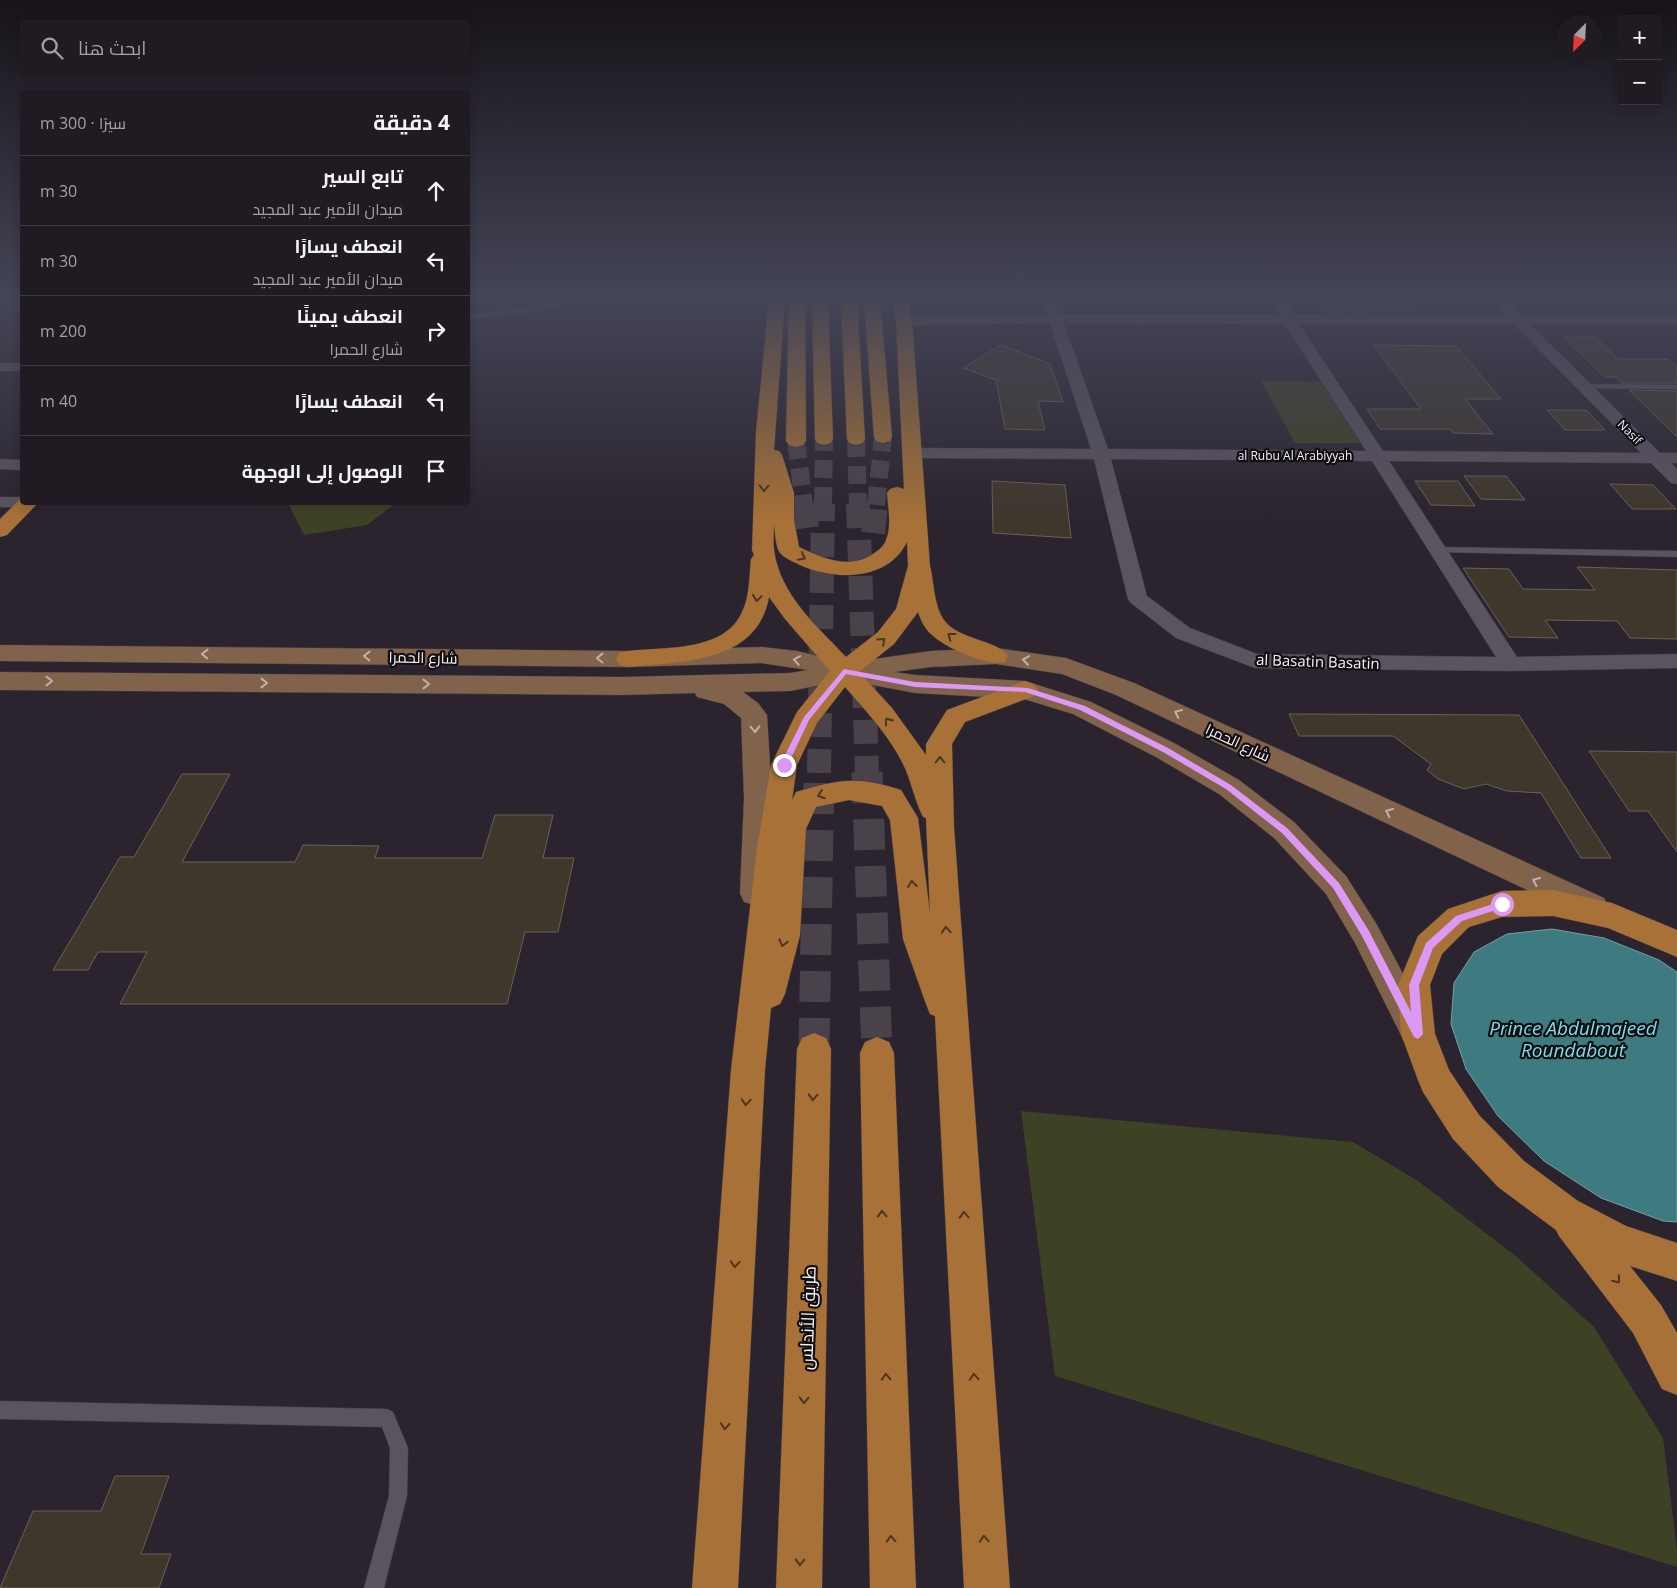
<!DOCTYPE html>
<html lang="ar">
<head>
<meta charset="utf-8">
<style>
  :root { --surface:#201a22; --page:#2d272f; --text:#f1f3f6; --muted:#a2a1a5; --line:#3d3840 }
  body { margin:0; font-family:"Open Sans",Cairo,sans-serif; background:var(--page); color:var(--text); direction:rtl }
  .controls { position:absolute; right:15px; top:15px; display:grid; overflow:hidden; border-radius:5px; box-shadow:0 2px 12px #0003 }
  .controls button { width:45px; height:45px; display:grid; place-items:center; padding:0; border:0; border-bottom:1px solid var(--line); background:var(--surface); color:var(--text); font:25px sans-serif }
  .compass { position:absolute; left:1557px; top:15px; width:45px; height:45px; border-radius:50%; background:var(--surface); box-shadow:0 2px 12px #0003; rotate:204deg }
  .stop { position:absolute; width:15px; height:15px; margin:-11px; border:4px solid #db99f5; border-radius:50%; background:#fff }
  .stop.end { background:#db99f5; border-color:#fff; box-shadow:0 1px 5px #0008 }
  .list { margin:0; padding:0; list-style:none }
  h2 { display:flex; justify-content:space-between; align-items:center; height:65px; margin:0; padding:0 20px; font-size:21px }
  h2 small { font-size:16px; font-weight:400; color:var(--muted) }
  .list li { display:grid; grid-template-columns:32px 1fr auto; gap:15px; align-items:center; box-sizing:border-box; height:70px; padding:0 20px; border-top:1px solid var(--line) }
  .list b { display:block; font-size:19px; white-space:nowrap }
  .list p { margin:0; font-size:16px; white-space:nowrap; color:var(--muted) }
  .list em { font-size:16px; font-style:normal; color:var(--muted) }
  .icon { flex:none; width:28px; height:28px; fill:none; stroke:currentColor; stroke-width:2; stroke-linecap:round; stroke-linejoin:round }
  .map { position:relative; flex:none; width:1677px; height:1588px; overflow:hidden; direction:ltr }
  .search { position:absolute; background:var(--surface); box-shadow:0 2px 12px #0003; left:20px; top:20px; width:450px; height:55px; display:flex; align-items:center; gap:12px; box-sizing:border-box; padding:0 18px; border-radius:5px; color:var(--muted); font-size:19px }
  .panel { position:absolute; background:var(--surface); box-shadow:0 2px 12px #0003; left:20px; top:90px; width:450px; height:415px; border-radius:5px; direction:rtl }
  .map>svg:first-child { display:block }
  .green { fill:#3e4224 }
  .water { fill:#3e7b80; stroke:#759ea3 }
  .building { fill:#3e372c; stroke:#6a6257 }
  .lines { fill:none; stroke-linecap:round; stroke-linejoin:round }
  .primary-tunnel-far2 { stroke:#49424b; stroke-width:18; stroke-dasharray:18 9; stroke-linecap:butt }
  .primary-tunnel-far1 { stroke:#49424b; stroke-width:24; stroke-dasharray:24 12; stroke-linecap:butt }
  .primary-tunnel { stroke:#49424b; stroke-width:31; stroke-dasharray:31 16; stroke-linecap:butt }
  .service-casing { stroke:#453f46; stroke-width:1 }
  .minor-casing { stroke:#453f46; stroke-width:1 }
  .secondary-casing { stroke:#453f46; stroke-width:1 }
  .primary-casing { stroke:#453f46; stroke-width:1 }
  .service { fill:#5b535e; fill-rule:evenodd }
  .minor { fill:#5b535e; fill-rule:evenodd }
  .secondary { fill:#81624a; fill-rule:evenodd }
  .primary { fill:#a77137; fill-rule:evenodd }
  .oneway { stroke:#4d3621 }
  .oneway2 { stroke:#c1b0a9 }
  .route { fill:#db99f5 }
  .labels { text-anchor:middle; dominant-baseline:central; stroke-width:4.5; stroke-linejoin:round; paint-order:stroke }
  .far-street-label { font-size:12px; fill:#f5f0f6; stroke:#110e12 }
  .street-label { font-size:15px; fill:#f5f0f6; stroke:#110e12 }
  .near-street-label { font-size:18px; fill:#f5f0f6; stroke:#110e12 }
  .near-water-label { font-size:19px; font-style:italic; fill:#7cdee7; stroke:#110e12 }
</style>
</head>
<body>
<div class="map">
<svg width="1677" height="1588" viewBox="0 0 1677 1588">
  <rect width="100%" height="100%" fill="#2b232d"/>
  <path class="green" d="M 1261,381 L 1321,382 L 1360,443 L 1295,443 Z
    M 288,503 L 396,503 L 367,525 L 304,535 Z
    M 1021,1111 L 1353,1142 L 1418,1181 L 1517,1257 L 1594,1327 L 1663,1438 L 1677,1550 L 1677,1567 L 1055,1376 Z"/>
  <path class="water" d="M 1552,929 L 1604,938 L 1659,960 L 1677,972 L 1677,1222 L 1663,1221 L 1601,1198 L 1544,1161 L 1498,1116 L 1466,1069 L 1451,1024 L 1454,983 L 1474,952 L 1507,934 Z"/>
  <path class="building" d="M 1317,300 L 1410,305 L 1410,309 L 1393,314 L 1326,313 Z
    M 1563,337 L 1595,337 L 1618,359 L 1668,359 L 1677,367 L 1677,383 L 1621,383 L 1616,377 L 1605,377 Z
    M 1001,345 L 1050,364 L 1063,402 L 1038,401 L 1045,430 L 1005,429 L 996,380 L 963,368 Z
    M 1374,345 L 1456,346 L 1501,399 L 1465,399 L 1493,434 L 1453,433 L 1450,429 L 1380,429 L 1367,409 L 1421,409 Z
    M 1629,390 L 1677,391 L 1677,437 Z
    M 1547,410 L 1586,410 L 1605,430 L 1565,430 Z
    M 1464,476 L 1506,476 L 1525,500 L 1481,499 Z
    M 992,481 L 1065,485 L 1071,538 L 993,533 Z
    M 1415,481 L 1458,481 L 1475,506 L 1431,505 Z
    M 1610,484 L 1653,485 L 1676,509 L 1632,509 Z
    M 1577,567 L 1677,570 L 1677,639 L 1630,638 L 1617,621 L 1545,620 L 1558,638 L 1509,637 L 1463,568 L 1509,569 L 1523,589 L 1595,590 Z
    M 1289,714 L 1519,715 L 1611,858 L 1581,858 L 1541,793 L 1507,791 L 1486,784 L 1464,789 L 1438,779 L 1427,770 L 1431,764 L 1393,736 L 1299,736 Z
    M 1589,751 L 1677,752 L 1677,852 L 1648,811 L 1629,811 Z
    M 182,774 L 230,774 L 182,862 L 295,862 L 303,845 L 379,846 L 375,858 L 482,858 L 495,815 L 553,815 L 543,858 L 574,858 L 558,932 L 525,932 L 507,1004 L 120,1004 L 147,952 L 98,952 L 88,970 L 53,970 L 120,857 L 134,857 Z
    M 115,1476 L 169,1476 L 141,1554 L 171,1554 L 159,1588 L 0,1588 L 33,1511 L 101,1511 Z"/>
  <g class="lines">
    <path class="primary-tunnel-far2" d="M 856,439 L 858,505
      M 796,441 L 804,505
      M 823,505 L 824,439
      M 876,505 L 883,437"/>
    <path class="primary-tunnel-far1" d="M 804,504 L 808,534
      M 858,504 L 867,773
      M 873,533 L 876,504
      M 819,773 L 823,504"/>
    <path class="primary-tunnel" d="M 867,772 L 877,1053
      M 814,1049 L 819,772"/>
    <defs>
      <path id="service" d="M 568,300 L 580,300 L 542,310 L 468,319 L 468,315 L 542,306 Z
        M 1581,384 L 1677,385 L 1677,389 L 1584,388 L 1580,386 Z
        M 1438,547 L 1677,551 L 1677,557 L 1435,552 L 1434,550 Z
        M 0,1401 L 387,1409 L 393,1412 L 408,1448 L 407,1496 L 384,1588 L 364,1588 L 389,1496 L 390,1448 L 382,1427 L 0,1419 Z"/>
      <path id="minor" d="M 1042,300 L 1056,300 L 1061,315 L 1280,315 L 1270,300 L 1284,300 L 1294,315 L 1506,316 L 1491,300 L 1506,300 L 1521,316 L 1677,316 L 1677,324 L 1530,324 L 1660,453 L 1677,453 L 1677,463 L 1671,463 L 1677,469 L 1677,484 L 1671,483 L 1651,463 L 1389,461 L 1517,657 L 1677,654 L 1677,668 L 1511,671 L 1255,668 L 1176,638 L 1131,603 L 1128,599 L 1094,459 L 912,458 L 906,457 L 904,453 L 906,449 L 912,448 L 1091,449 L 1050,323 L 904,325 L 897,321 L 904,317 L 1047,315 ZM 1064,323 L 1285,324 L 1366,451 L 1108,449 ZM 1299,324 L 1514,324 L 1641,453 L 1383,451 ZM 1111,459 L 1372,461 L 1496,657 L 1257,654 L 1190,628 L 1147,596 Z
        M 0,363 L 22,363 L 22,371 L 0,371 Z
        M 0,459 L 22,460 L 22,470 L 0,469 Z
        M 0,497 L 22,497 L 22,502 L 37,503 L 34,507 L 0,507 Z"/>
      <path id="secondary" d="M 0,645 L 628,651 L 761,647 L 797,651 L 846,663 L 931,651 L 996,648 L 1066,658 L 1134,683 L 1604,898 L 1608,907 L 1604,916 L 1593,920 L 1582,916 L 1116,695 L 1062,674 L 996,664 L 931,667 L 894,672 L 915,675 L 1025,681 L 1091,702 L 1174,743 L 1239,780 L 1294,822 L 1346,876 L 1377,925 L 1433,1030 L 1428,1041 L 1416,1045 L 1404,1041 L 1355,943 L 1326,894 L 1274,838 L 1219,794 L 1156,757 L 1073,714 L 1024,699 L 915,693 L 846,680 L 790,691 L 743,692 L 758,703 L 767,715 L 772,798 L 770,893 L 766,902 L 755,905 L 744,902 L 740,893 L 744,798 L 741,718 L 724,704 L 697,697 L 695,693 L 622,695 L 0,690 L 0,672 L 622,677 L 790,673 L 808,670 L 761,663 L 628,667 L 0,661 Z"/>
      <path id="primary" d="M 769,300 L 785,300 L 774,450 L 779,451 L 782,455 L 794,493 L 794,520 L 799,547 C 821,558 850,570 873,554 C 879,550 884,546 886,540 C 892,525 888,508 887,493 L 890,489 L 897,487 L 904,489 L 896,321 L 892,300 L 908,300 L 912,321 L 930,566 C 934,582 934,606 944,620 C 958,640 998,640 1008,656 L 1005,662 C 987,667 946,648 932,635 C 925,629 921,621 918,612 L 894,644 L 859,672 L 892,708 L 926,755 L 926,744 L 947,710 L 1025,681 L 1034,684 L 1038,690 L 1034,696 L 965,722 L 952,744 L 954,827 L 1010,1588 L 964,1588 L 935,1016 L 930,1014 L 926,1004 L 903,939 L 890,820 L 882,806 L 849,800 L 816,807 L 806,829 L 800,935 L 785,994 L 780,1004 L 771,1008 L 765,1070 L 738,1588 L 692,1588 L 731,1070 L 757,848 L 771,765 L 797,712 L 830,671 L 785,619 L 769,597 C 757,664 681,662 628,667 L 619,665 L 616,659 L 619,653 L 628,651 C 664,647 725,652 742,612 C 750,596 749,576 751,559 L 754,555 L 752,550 L 756,432 ZM 774,523 C 775,531 775,546 780,553 C 784,558 794,562 800,565 C 835,581 888,581 907,542 L 908,566 L 896,609 L 878,632 L 846,657 C 817,626 780,595 774,550 C 773,541 774,531 774,523 ZM 845,687 C 865,710 888,734 902,762 C 911,779 914,799 923,817 L 926,818 L 930,913 L 918,818 L 901,790 C 857,776 840,779 796,792 L 792,800 L 797,765 L 817,723 Z
        M 789,300 L 805,300 L 806,441 L 803,445 L 796,447 L 789,445 L 786,441 Z
        M 812,300 L 828,300 L 833,439 L 831,443 L 824,445 L 817,443 L 815,439 Z
        M 841,300 L 857,300 L 865,439 L 863,443 L 856,445 L 849,443 L 847,439 Z
        M 864,300 L 880,300 L 892,437 L 890,441 L 883,443 L 876,441 L 874,437 Z
        M 22,497 L 22,502 L 39,502 L 7,535 L 0,537 L 0,519 Z
        M 1553,890 L 1612,903 L 1677,930 L 1677,957 L 1608,928 L 1553,916 L 1502,917 L 1469,927 L 1442,954 L 1430,985 L 1435,1034 L 1449,1070 L 1479,1115 L 1524,1161 L 1578,1201 L 1626,1226 L 1677,1243 L 1677,1281 L 1630,1266 L 1661,1305 L 1677,1333 L 1677,1395 L 1662,1389 L 1633,1333 L 1559,1236 L 1556,1230 L 1498,1187 L 1453,1139 L 1423,1092 L 1418,1080 L 1401,1034 L 1398,985 L 1418,936 L 1448,909 L 1502,891 Z
        M 814,1033 L 826,1038 L 831,1049 L 822,1588 L 776,1588 L 797,1049 L 802,1038 Z
        M 877,1037 L 889,1042 L 894,1053 L 916,1588 L 870,1588 L 860,1053 L 865,1042 Z"/>
    </defs>
    <use href="#service" class="service-casing"/>
    <use href="#minor" class="minor-casing"/>
    <use href="#secondary" class="secondary-casing"/>
    <use href="#primary" class="primary-casing"/>
    <use href="#service" class="service"/>
    <use href="#minor" class="minor"/>
    <use href="#secondary" class="secondary"/>
    <use href="#primary" class="primary"/>
  </g>
  <defs><path id="oneway-chevron" d="M-2-3.5L2.5 0L-2 3.5" fill="none" stroke-width="1.6" stroke-linecap="round" stroke-linejoin="round" transform="scale(1.25)"/></defs>
  <g class="oneway">
    <use href="#oneway-chevron" transform="translate(764 488) rotate(91)"/>
    <use href="#oneway-chevron" transform="translate(802 557) rotate(28)"/>
    <use href="#oneway-chevron" transform="translate(757 598) rotate(98)"/>
    <use href="#oneway-chevron" transform="translate(951 636) rotate(-143)"/>
    <use href="#oneway-chevron" transform="translate(882 641) rotate(-42)"/>
    <use href="#oneway-chevron" transform="translate(888 721) rotate(-125)"/>
    <use href="#oneway-chevron" transform="translate(940 760) rotate(-90)"/>
    <use href="#oneway-chevron" transform="translate(821 795) rotate(160)"/>
    <use href="#oneway-chevron" transform="translate(912 884) rotate(-97)"/>
    <use href="#oneway-chevron" transform="translate(946 930) rotate(-94)"/>
    <use href="#oneway-chevron" transform="translate(783 943) rotate(106)"/>
    <use href="#oneway-chevron" transform="translate(813 1097) rotate(92)"/>
    <use href="#oneway-chevron" transform="translate(746 1102) rotate(94)"/>
    <use href="#oneway-chevron" transform="translate(882 1214) rotate(-92)"/>
    <use href="#oneway-chevron" transform="translate(964 1215) rotate(-94)"/>
    <use href="#oneway-chevron" transform="translate(735 1264) rotate(94)"/>
    <use href="#oneway-chevron" transform="translate(1617 1280) rotate(52)"/>
    <use href="#oneway-chevron" transform="translate(886 1377) rotate(-92)"/>
    <use href="#oneway-chevron" transform="translate(974 1377) rotate(-94)"/>
    <use href="#oneway-chevron" transform="translate(804 1400) rotate(92)"/>
    <use href="#oneway-chevron" transform="translate(725 1426) rotate(94)"/>
    <use href="#oneway-chevron" transform="translate(891 1539) rotate(-92)"/>
    <use href="#oneway-chevron" transform="translate(984 1539) rotate(-94)"/>
    <use href="#oneway-chevron" transform="translate(800 1562) rotate(92)"/>
  </g>
  <g class="oneway2">
    <use href="#oneway-chevron" transform="translate(205 654) rotate(-179)"/>
    <use href="#oneway-chevron" transform="translate(367 656) rotate(-179)"/>
    <use href="#oneway-chevron" transform="translate(600 658) rotate(-179)"/>
    <use href="#oneway-chevron" transform="translate(797 660) rotate(-170)"/>
    <use href="#oneway-chevron" transform="translate(1026 660) rotate(-172)"/>
    <use href="#oneway-chevron" transform="translate(49 681)"/>
    <use href="#oneway-chevron" transform="translate(264 683)"/>
    <use href="#oneway-chevron" transform="translate(426 684)"/>
    <use href="#oneway-chevron" transform="translate(1178 713) rotate(-155)"/>
    <use href="#oneway-chevron" transform="translate(755 729) rotate(88)"/>
    <use href="#oneway-chevron" transform="translate(1389 812) rotate(-155)"/>
    <use href="#oneway-chevron" transform="translate(1536 881) rotate(-155)"/>
  </g>
  <linearGradient id="sky" x2="0" y2="1"><stop stop-color="#181319"/><stop offset="0.57" stop-color="#444557"/><stop offset="1" stop-color="#444557" stop-opacity="0"/></linearGradient>
  <rect width="1677" height="522" fill="url(#sky)"/>
  <path class="route" d="M 844,669 L 915,682 L 1028,688 L 1085,706 L 1168,748 L 1231,785 L 1287,828 L 1339,883 L 1369,931 L 1411,1012 L 1409,985 L 1426,943 L 1456,916 L 1502,901 L 1506,904 L 1505,907 L 1462,921 L 1433,948 L 1419,985 L 1423,1034 L 1418,1039 L 1414,1037 L 1362,936 L 1333,888 L 1282,833 L 1226,789 L 1163,752 L 1080,710 L 1025,692 L 915,687 L 846,674 L 809,720 L 787,767 L 781,767 L 780,765 L 804,717 Z"/>
  <g class="labels">
    <g class="far-street-label">
      <text transform="translate(1630 432) rotate(45)">Nasif</text>
      <text x="1295" y="455">al Rubu Al Arabiyyah</text>
    </g>
    <g class="street-label">
      <text transform="translate(423 657) rotate(1)">شارع الحمرا</text>
      <text transform="translate(1318 661) rotate(2)">al Basatin Basatin</text>
      <text transform="translate(1238 742) rotate(25)">شارع الحمرا</text>
    </g>
    <g class="near-street-label">
      <text transform="translate(807 1318) rotate(-88)">طريق الأندلس</text>
    </g>
    <g class="near-water-label">
      <text x="1573" y="1028">Prince Abdulmajeed<tspan x="1573" dy="22">Roundabout</tspan></text>
    </g>
  </g>
</svg>
<div class="controls">
<button>+</button>
<button>−</button>
</div>
<svg class="compass" viewBox="-18 -18 36 36"><path d="M0-13l5 13h-10z" fill="#e53935"/><path d="M0 13l5-13h-10z" fill="#a2a1a5"/></svg>
<div class="stop" style="left:1502px;top:904px"></div>
<div class="stop end" style="left:784px;top:765px"></div>
<div class="search"><svg class="icon" aria-label="search" viewBox="0 0 24 24"><circle cx="10" cy="10" r="6"/><path d="M15 15l6 6"/></svg>ابحث هنا</div>
<section class="panel">
<h2>4 دقيقة<small>سيرًا · 300 m</small></h2>
<ul class="list">
<li><svg class="icon" aria-label="ahead" viewBox="0 0 24 24"><path d="M12 20V5M6 11l6-6 6 6"/></svg><div><b>تابع السير</b><p>ميدان الأمير عبد المجيد</p></div><em>30 m</em></li>
<li><svg class="icon" aria-label="left" viewBox="0 0 24 24"><path d="M17 20v-9H6M10 6l-5 5 5 5"/></svg><div><b>انعطف يسارًا</b><p>ميدان الأمير عبد المجيد</p></div><em>30 m</em></li>
<li><svg class="icon" aria-label="right" viewBox="0 0 24 24"><path d="M7 20v-9h11M14 6l5 5-5 5"/></svg><div><b>انعطف يمينًا</b><p>شارع الحمرا</p></div><em>200 m</em></li>
<li><svg class="icon" aria-label="left" viewBox="0 0 24 24"><path d="M17 20v-9H6M10 6l-5 5 5 5"/></svg><div><b>انعطف يسارًا</b></div><em>40 m</em></li>
<li><svg class="icon" aria-label="arrive" viewBox="0 0 24 24"><path d="M6 21V4h12l-3 4 3 4H6"/></svg><div><b>الوصول إلى الوجهة</b></div></li>
</ul>
</section>
</div>
</body>
</html>
